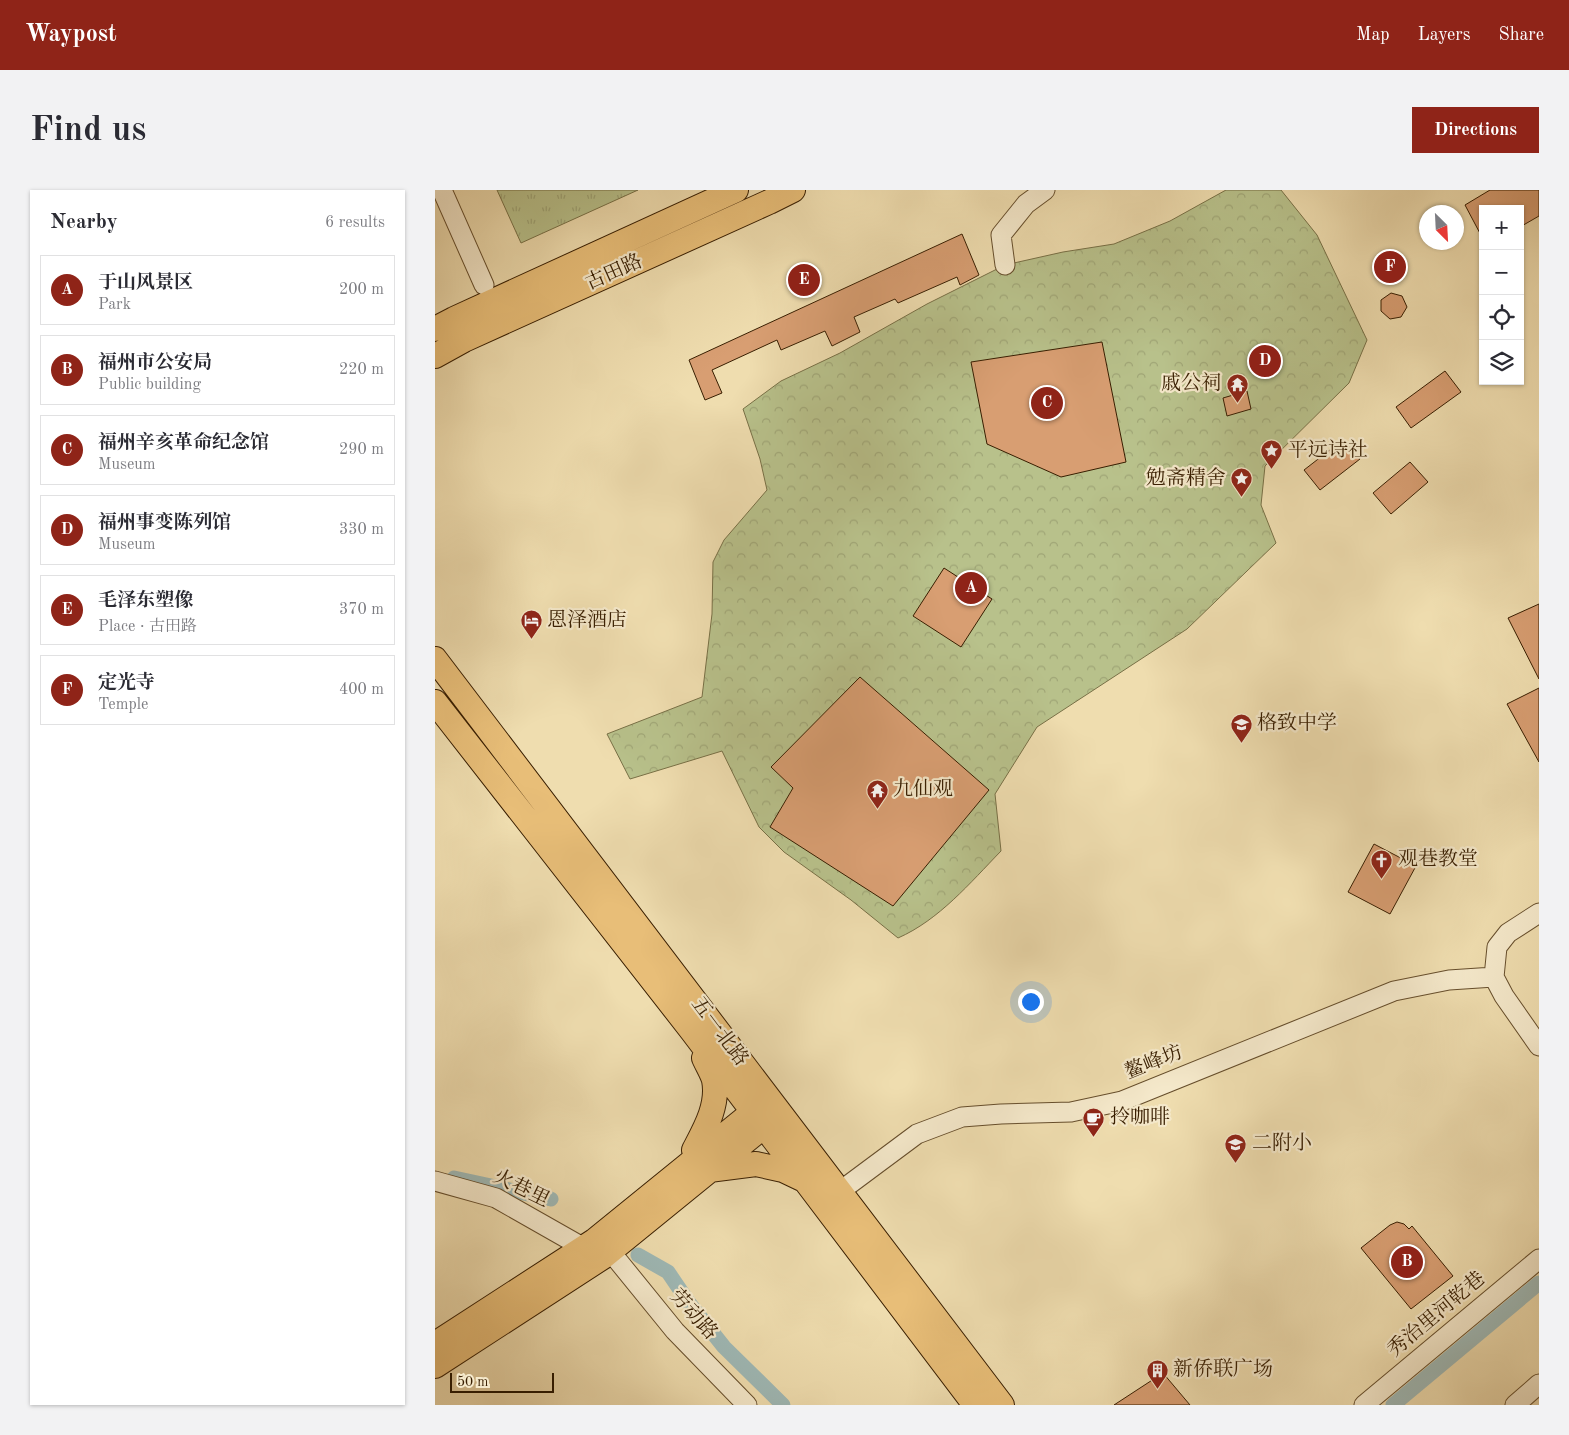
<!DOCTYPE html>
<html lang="en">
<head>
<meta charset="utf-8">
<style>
  :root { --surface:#fff; --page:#f2f2f3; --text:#2b2b33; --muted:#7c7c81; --line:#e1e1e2; --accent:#8f2418 }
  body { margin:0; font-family:"Old Standard TT","Noto Serif SC",serif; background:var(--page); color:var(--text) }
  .controls { position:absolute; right:15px; top:15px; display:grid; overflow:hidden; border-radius:0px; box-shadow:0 1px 4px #0004 }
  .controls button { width:45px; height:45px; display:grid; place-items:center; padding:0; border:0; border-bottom:1px solid var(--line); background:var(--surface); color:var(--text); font:25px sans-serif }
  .compass { position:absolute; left:984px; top:15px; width:45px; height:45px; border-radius:50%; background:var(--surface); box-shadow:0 1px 4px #0004; rotate:156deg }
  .scale { position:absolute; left:15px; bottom:12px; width:104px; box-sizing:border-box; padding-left:5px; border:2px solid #381e01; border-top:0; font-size:14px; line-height:18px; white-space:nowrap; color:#381e01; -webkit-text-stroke:4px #f5e9cb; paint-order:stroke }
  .you { position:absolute; left:595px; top:811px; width:18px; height:18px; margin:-12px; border:4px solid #fff; border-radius:50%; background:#1a73e8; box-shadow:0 0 0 8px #1a73e833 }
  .badge { display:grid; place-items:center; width:32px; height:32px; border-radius:50%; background:var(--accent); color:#fff; font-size:16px; font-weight:700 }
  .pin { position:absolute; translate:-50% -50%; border:2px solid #fff; box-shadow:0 1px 5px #0006 }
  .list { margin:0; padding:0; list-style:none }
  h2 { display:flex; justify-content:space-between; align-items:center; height:65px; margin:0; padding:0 20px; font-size:21px }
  h2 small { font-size:16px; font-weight:400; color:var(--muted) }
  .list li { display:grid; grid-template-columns:32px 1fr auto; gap:15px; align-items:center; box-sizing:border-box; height:70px; margin:0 10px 10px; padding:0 10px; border:1px solid var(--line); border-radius:0px }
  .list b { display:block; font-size:19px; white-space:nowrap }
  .list p { margin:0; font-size:16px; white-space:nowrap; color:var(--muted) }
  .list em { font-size:16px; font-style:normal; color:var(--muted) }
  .icon { flex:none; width:28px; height:28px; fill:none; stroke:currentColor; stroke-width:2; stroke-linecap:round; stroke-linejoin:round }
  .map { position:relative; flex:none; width:1104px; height:1215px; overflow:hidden; border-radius:0px }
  header { display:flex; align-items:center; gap:30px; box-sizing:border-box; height:70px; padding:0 25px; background:var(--accent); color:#fff }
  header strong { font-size:24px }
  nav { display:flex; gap:28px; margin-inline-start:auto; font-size:18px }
  .intro { display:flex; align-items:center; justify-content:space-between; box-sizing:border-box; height:120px; padding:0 30px }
  h1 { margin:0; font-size:35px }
  .button { padding:12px 22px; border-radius:0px; background:var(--accent); color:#fff; font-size:18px; font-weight:700 }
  main { display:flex; gap:30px; padding:0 30px }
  aside { flex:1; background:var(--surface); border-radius:0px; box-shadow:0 1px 4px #0004 }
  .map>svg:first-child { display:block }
  .grass { fill:url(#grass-tufts); stroke:#787046 }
  .park { fill:url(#park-crowns); stroke:#787046 }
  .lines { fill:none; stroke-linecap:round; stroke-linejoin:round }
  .canal { stroke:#9fb9b6; stroke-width:15 }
  .building { fill:#d89e72; stroke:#381e01 }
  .minor-casing { stroke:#664e2c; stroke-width:21 }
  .major-casing { stroke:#381e01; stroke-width:26 }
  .minor { stroke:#f5e9cb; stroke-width:19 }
  .major { stroke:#e8be78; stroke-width:24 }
  .labels { text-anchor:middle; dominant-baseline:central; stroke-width:4.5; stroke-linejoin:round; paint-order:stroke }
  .street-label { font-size:20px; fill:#381e01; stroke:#f5e9cb }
  .poi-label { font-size:20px; fill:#381e01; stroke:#f5e9cb; text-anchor:start }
</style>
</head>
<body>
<header>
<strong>Waypost</strong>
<nav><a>Map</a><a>Layers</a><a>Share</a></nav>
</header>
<div class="intro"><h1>Find us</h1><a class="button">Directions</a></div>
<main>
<aside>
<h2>Nearby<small>6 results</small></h2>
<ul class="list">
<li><span class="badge">A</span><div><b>于山风景区</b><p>Park</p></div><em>200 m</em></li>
<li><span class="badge">B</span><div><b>福州市公安局</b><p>Public building</p></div><em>220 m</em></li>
<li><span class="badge">C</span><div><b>福州辛亥革命纪念馆</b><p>Museum</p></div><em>290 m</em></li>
<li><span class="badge">D</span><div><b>福州事变陈列馆</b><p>Museum</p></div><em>330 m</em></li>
<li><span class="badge">E</span><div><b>毛泽东塑像</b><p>Place · 古田路</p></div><em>370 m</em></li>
<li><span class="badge">F</span><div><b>定光寺</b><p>Temple</p></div><em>400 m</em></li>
</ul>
</aside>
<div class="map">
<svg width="1104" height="1215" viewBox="0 0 1104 1215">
  <defs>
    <pattern id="grass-tufts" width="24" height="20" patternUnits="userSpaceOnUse" patternTransform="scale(1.25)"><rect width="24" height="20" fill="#b8c18b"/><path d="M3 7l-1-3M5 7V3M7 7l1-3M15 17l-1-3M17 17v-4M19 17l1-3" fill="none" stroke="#9fa576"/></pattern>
    <pattern id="park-crowns" width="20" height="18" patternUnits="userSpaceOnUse" patternTransform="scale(1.25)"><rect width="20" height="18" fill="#b8c18b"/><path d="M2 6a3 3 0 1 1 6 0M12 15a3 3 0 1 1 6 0" fill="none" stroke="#9fa576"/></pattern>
  </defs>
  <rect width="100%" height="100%" fill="#efddaf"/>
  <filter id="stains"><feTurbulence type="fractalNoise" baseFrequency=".004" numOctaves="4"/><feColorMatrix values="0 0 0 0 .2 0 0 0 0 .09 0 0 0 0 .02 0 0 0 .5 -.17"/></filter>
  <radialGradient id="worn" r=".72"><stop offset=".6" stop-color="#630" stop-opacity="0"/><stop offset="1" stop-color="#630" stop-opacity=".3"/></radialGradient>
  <path class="grass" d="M 62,0 L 203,0 L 86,53 Z"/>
  <path class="park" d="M 791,0 L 846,0 L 882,45 L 932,150 L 914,193 L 830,276 L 826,315 L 841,353 L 752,439 L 602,537 L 560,604 L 566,661 C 535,693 504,730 463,748 L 416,710 L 349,662 L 324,637 L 287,561 L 195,589 L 172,544 L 267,507 L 277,424 L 278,372 L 289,350 L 332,300 L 325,269 L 308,219 L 346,191 L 405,163 L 492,114 L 570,75 L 628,62 L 679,54 L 735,31 Z"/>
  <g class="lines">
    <path class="canal" d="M 19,988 L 116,1009
      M 203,1065 L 233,1082 L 254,1113 L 289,1157 L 348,1215
      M 958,1215 L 1104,1093"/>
  </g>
  <path class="building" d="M 1055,0 L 1104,0 L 1104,26 L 1085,37 L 1085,19 L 1048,19 L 1048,49 L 1030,15 Z
    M 527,44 L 544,85 L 525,95 L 522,87 L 463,113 L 460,109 L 419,127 L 425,142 L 397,156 L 390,141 L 346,160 L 342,150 L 277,180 L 287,203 L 270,210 L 254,170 Z
    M 956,103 L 967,106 L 972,117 L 966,127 L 955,129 L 946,121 L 946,110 Z
    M 667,152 L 691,272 L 626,287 L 552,254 L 536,172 Z
    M 838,158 L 844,179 L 822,185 L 816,163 Z
    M 1010,181 L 1026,202 L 976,238 L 961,217 Z
    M 812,201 L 816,219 L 792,226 L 788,208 Z
    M 909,249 L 925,269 L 885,300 L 869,280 Z
    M 975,272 L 993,292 L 956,324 L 938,303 Z
    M 509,378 L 557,409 L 526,457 L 478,426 Z
    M 1104,414 L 1104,489 L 1073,428 Z
    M 425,487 L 554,600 L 458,716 L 335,637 L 358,598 L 336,577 Z
    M 1104,498 L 1104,572 L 1072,514 Z
    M 939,654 L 981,676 L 955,724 L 913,702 Z
    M 962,1032 L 969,1034 L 974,1039 L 977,1036 L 1018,1086 L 976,1119 L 926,1058 L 955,1035 Z
    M 728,1183 L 755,1215 L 679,1215 Z"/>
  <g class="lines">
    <defs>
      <path id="minor" d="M 7,0 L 49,95
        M 570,75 L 566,45 L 591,14 L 610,0
        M 1104,723 L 1073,743 L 1062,757 L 1059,787 L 1069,806 L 1104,856
        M 0,991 L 61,1008 L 149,1058
        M 404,1002 L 482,944 L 527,927 L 566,924 L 636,922 L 687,911 L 959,801 L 1014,790 L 1059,787
        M 175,1061 L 240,1141 L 312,1215
        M 929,1215 L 1104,1069
        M 1080,1215 L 1104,1194"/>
      <path id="major" d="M 0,139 L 19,129 L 301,0
        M 0,166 L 29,150 L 334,12 L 358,0
        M 0,469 L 567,1215
        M 0,512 L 257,841 L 540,1215
        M 262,967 L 259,960 C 270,939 284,915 279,890 C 277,883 272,875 269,868
        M 274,980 L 321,974 L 348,980 L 369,990
        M 0,1154 L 159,1051 L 329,913
        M 0,1176 L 168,1067 L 329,936 L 342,929"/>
    </defs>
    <use href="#minor" class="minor-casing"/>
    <use href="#major" class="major-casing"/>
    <use href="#minor" class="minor"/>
    <use href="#major" class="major"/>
  </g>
  <defs>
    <symbol id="temple-pin" viewBox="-11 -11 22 30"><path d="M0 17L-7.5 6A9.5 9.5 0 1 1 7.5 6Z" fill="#8f2418" stroke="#f5e9cb"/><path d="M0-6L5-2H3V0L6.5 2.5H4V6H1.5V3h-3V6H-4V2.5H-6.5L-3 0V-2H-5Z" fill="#fff"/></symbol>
    <symbol id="sight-pin" viewBox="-11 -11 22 30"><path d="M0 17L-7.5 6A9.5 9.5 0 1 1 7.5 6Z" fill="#8f2418" stroke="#f5e9cb"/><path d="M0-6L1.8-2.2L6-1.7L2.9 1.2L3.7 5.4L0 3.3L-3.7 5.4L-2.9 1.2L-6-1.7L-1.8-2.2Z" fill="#fff"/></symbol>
    <symbol id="hotel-pin" viewBox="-11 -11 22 30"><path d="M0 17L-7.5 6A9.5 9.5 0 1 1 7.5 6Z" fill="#8f2418" stroke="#f5e9cb"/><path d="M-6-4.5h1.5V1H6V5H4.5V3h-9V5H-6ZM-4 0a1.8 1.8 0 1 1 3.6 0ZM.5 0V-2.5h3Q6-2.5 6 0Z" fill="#fff"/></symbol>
    <symbol id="school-pin" viewBox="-11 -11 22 30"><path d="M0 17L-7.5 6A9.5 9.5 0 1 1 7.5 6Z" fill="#8f2418" stroke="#f5e9cb"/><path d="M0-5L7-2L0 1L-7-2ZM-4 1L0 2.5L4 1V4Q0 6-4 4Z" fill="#fff"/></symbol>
    <symbol id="church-pin" viewBox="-11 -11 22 30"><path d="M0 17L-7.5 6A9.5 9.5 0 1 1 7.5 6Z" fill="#8f2418" stroke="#f5e9cb"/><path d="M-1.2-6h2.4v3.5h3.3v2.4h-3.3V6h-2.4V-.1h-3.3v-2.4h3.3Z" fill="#fff"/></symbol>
    <symbol id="cafe-pin" viewBox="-11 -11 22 30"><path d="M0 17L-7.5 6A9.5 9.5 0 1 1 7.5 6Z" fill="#8f2418" stroke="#f5e9cb"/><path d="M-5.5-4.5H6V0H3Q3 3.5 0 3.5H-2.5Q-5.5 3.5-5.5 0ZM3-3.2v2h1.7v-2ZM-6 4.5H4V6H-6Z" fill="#fff"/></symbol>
    <symbol id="building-pin" viewBox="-11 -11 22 30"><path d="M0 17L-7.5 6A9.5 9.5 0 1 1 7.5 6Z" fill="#8f2418" stroke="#f5e9cb"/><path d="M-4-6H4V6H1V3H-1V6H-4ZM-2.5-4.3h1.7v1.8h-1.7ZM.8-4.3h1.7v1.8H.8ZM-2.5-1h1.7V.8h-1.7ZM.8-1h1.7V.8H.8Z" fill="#fff"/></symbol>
  </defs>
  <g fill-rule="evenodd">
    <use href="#temple-pin" x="790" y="182" width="25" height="34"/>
    <use href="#sight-pin" x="824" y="248" width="25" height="34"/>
    <use href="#sight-pin" x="794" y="276" width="25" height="34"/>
    <use href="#hotel-pin" x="84" y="418" width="25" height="34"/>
    <use href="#school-pin" x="794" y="522" width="25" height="34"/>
    <use href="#temple-pin" x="430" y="588" width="25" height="34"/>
    <use href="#church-pin" x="934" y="658" width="25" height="34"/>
    <use href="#cafe-pin" x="646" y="916" width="25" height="34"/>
    <use href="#school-pin" x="788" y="942" width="25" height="34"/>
    <use href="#building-pin" x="710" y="1168" width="25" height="34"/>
  </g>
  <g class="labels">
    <g class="street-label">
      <text transform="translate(179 83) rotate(-24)">古田路</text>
      <text transform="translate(284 842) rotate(53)">五一北路</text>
      <text transform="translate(719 873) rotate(-22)">鳌峰坊</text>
      <text transform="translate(86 999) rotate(26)">火巷里</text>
      <text transform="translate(258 1125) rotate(48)">劳动路</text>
      <text transform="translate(1002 1125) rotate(-40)">秀治里河乾巷</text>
    </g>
    <g class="poi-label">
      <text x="786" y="194" text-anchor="end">戚公祠</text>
      <text x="853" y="261">平远诗社</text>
      <text x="791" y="289" text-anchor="end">勉斋精舍</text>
      <text x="112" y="431">恩泽酒店</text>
      <text x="822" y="534">格致中学</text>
      <text x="458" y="600">九仙观</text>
      <text x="963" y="670">观巷教堂</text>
      <text x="675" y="928">拎咖啡</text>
      <text x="817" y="954">二附小</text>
      <text x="738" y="1180">新侨联广场</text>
    </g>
  </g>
  <rect width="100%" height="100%" filter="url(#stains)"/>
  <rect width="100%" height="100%" fill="url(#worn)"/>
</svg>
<div class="controls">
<button>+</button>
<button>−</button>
<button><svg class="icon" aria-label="locate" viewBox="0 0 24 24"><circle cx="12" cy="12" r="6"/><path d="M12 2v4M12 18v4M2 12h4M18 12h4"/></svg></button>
<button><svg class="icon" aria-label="layers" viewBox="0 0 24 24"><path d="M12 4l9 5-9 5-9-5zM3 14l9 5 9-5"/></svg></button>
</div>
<svg class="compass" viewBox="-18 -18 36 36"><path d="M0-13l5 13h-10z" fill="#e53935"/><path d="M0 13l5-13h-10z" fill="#7c7c81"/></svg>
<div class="scale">50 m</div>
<div class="you"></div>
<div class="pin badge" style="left:536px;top:398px">A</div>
<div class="pin badge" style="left:972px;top:1072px">B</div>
<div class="pin badge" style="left:612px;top:213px">C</div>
<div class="pin badge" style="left:830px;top:171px">D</div>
<div class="pin badge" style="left:369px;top:90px">E</div>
<div class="pin badge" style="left:955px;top:77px">F</div>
</div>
</main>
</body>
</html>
